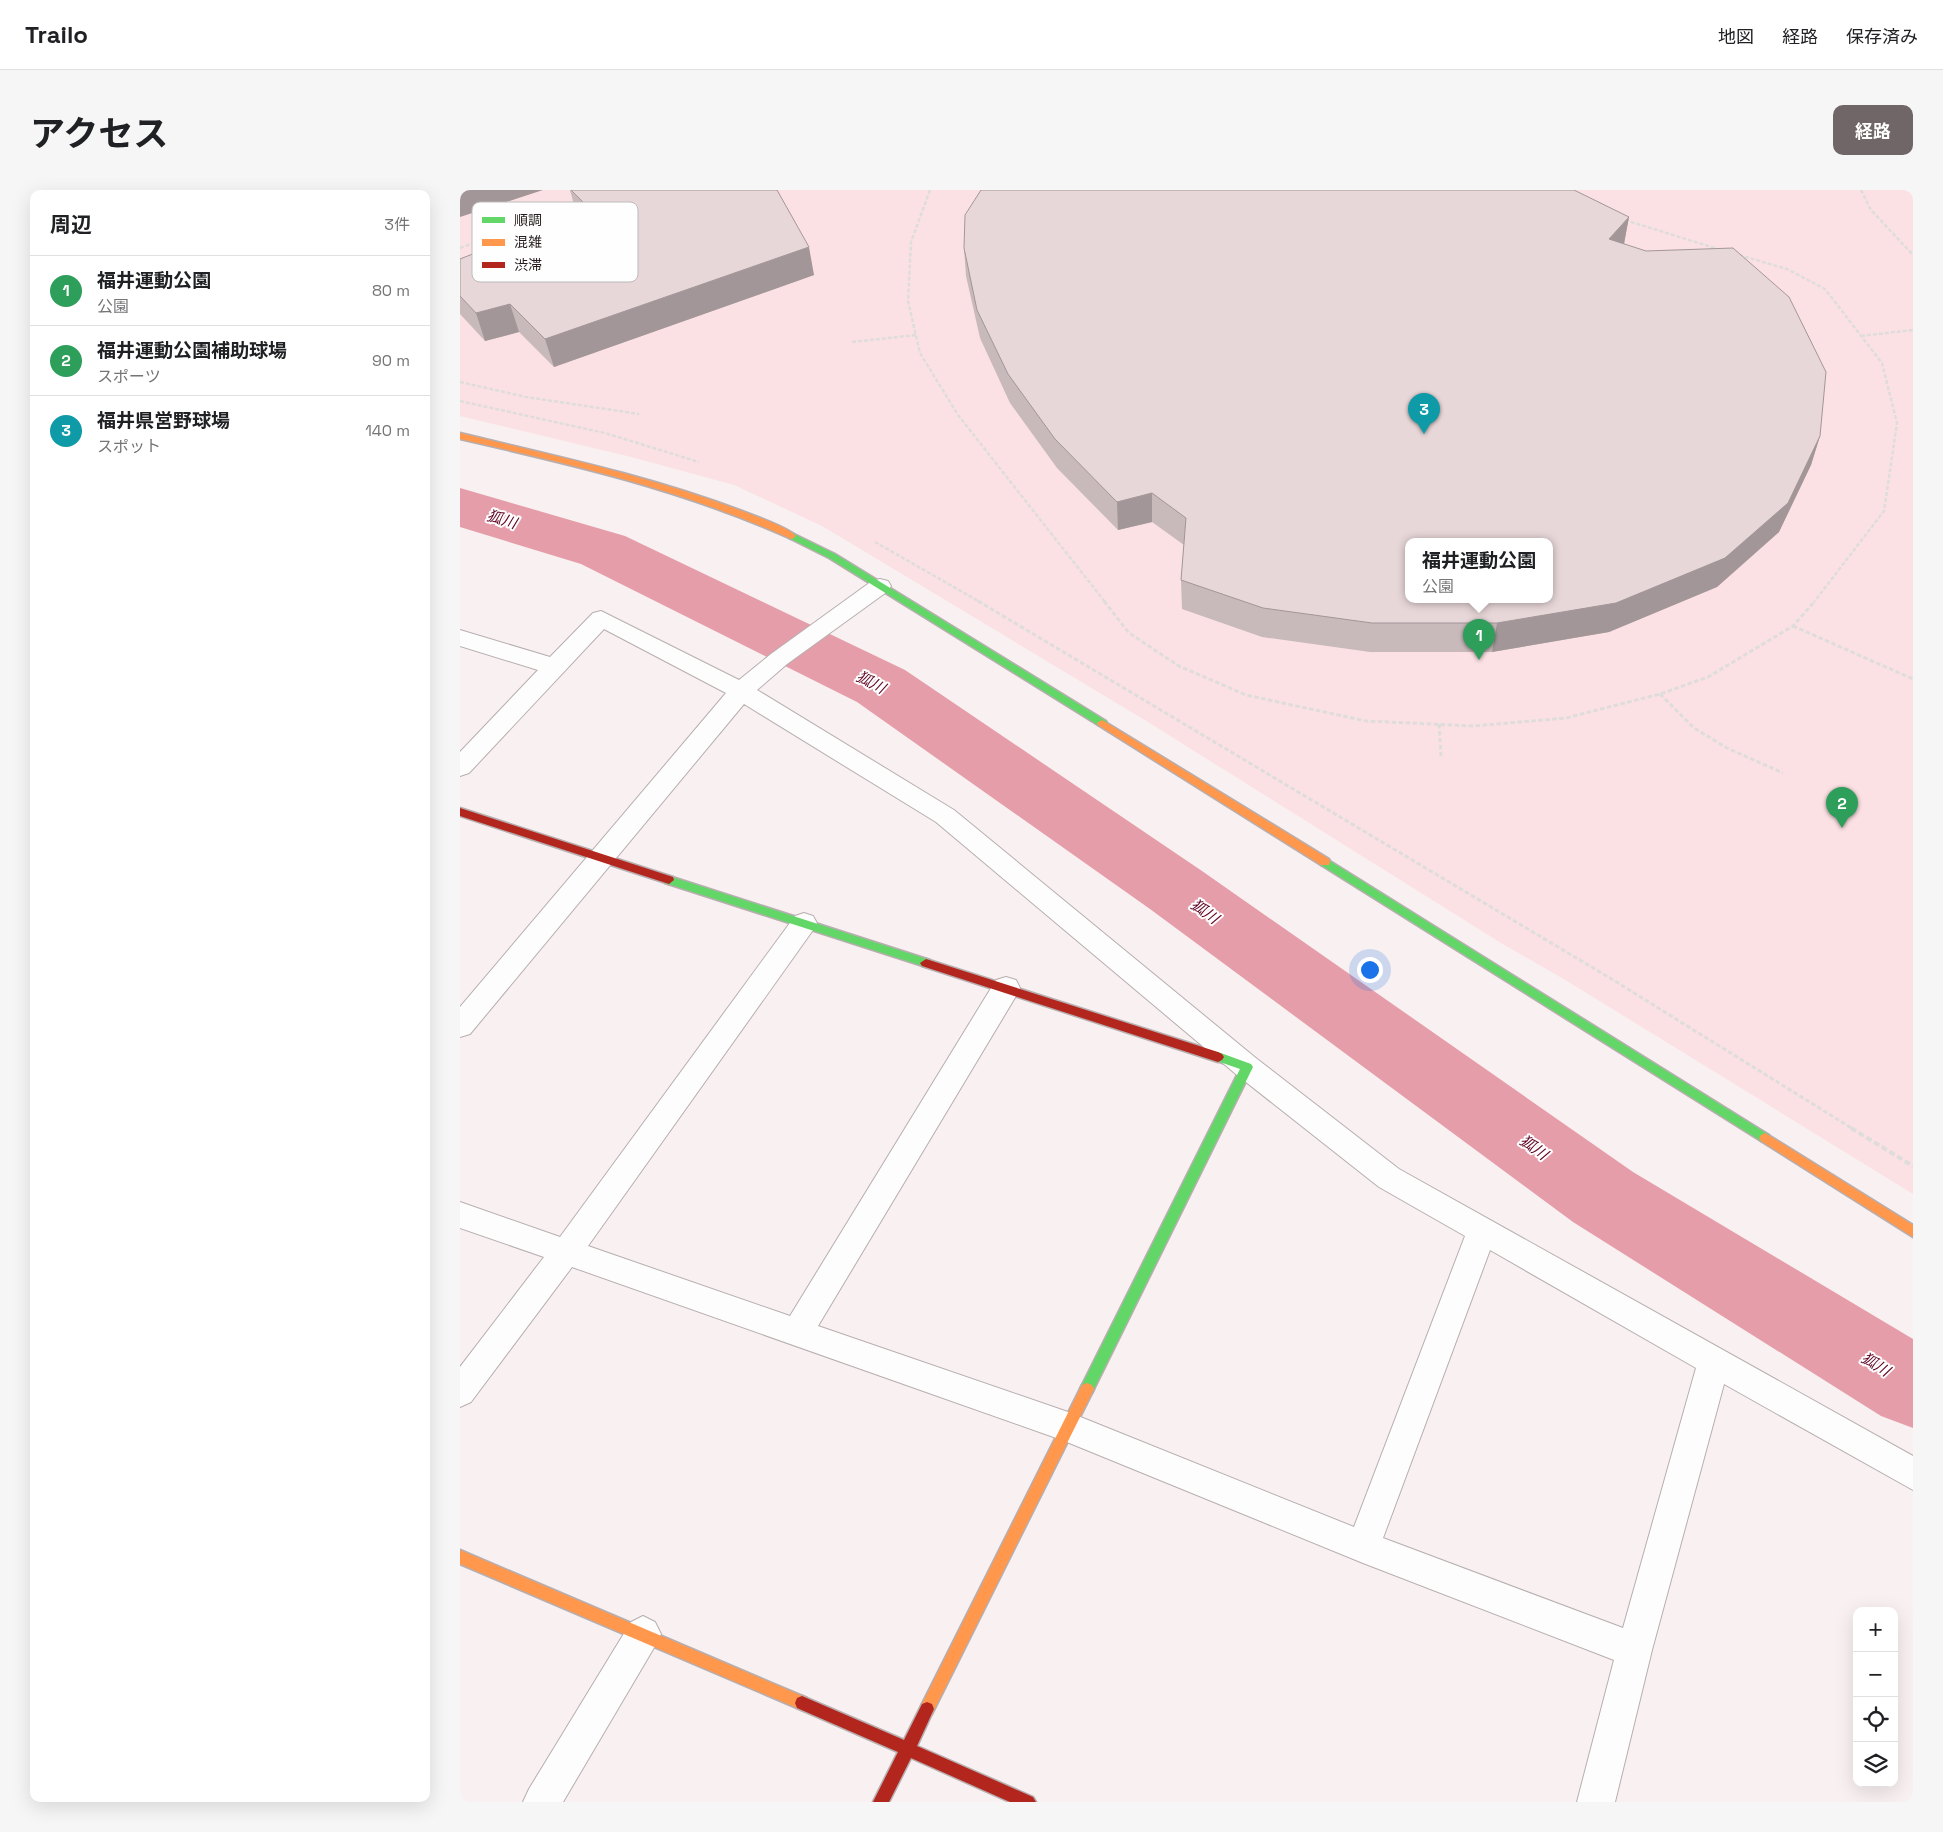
<!DOCTYPE html>
<html lang="ja">
<head>
<meta charset="utf-8">
<style>
  :root { --surface:#fff; --page:#f6f6f6; --text:#202124; --muted:#757577; --line:#e0e0e0; --accent:#706667 }
  body { margin:0; font-family:"Space Grotesk","Noto Sans JP",sans-serif; background:var(--page); color:var(--text) }
  .controls { position:absolute; right:15px; bottom:15px; display:grid; overflow:hidden; border-radius:10px; box-shadow:0 5px 20px #0002 }
  .controls button { width:45px; height:45px; display:grid; place-items:center; padding:0; border:0; border-bottom:1px solid var(--line); background:var(--surface); color:var(--text); font:25px sans-serif }
  .you { position:absolute; left:909px; top:779px; width:18px; height:18px; margin:-12px; border:4px solid #fff; border-radius:50%; background:#1a73e8; box-shadow:0 0 0 8px #1a73e833 }
  .badge { display:grid; place-items:center; width:32px; height:32px; border-radius:50%; background:var(--accent); color:#fff; font-size:16px; font-weight:700 }
  .pin { position:absolute; translate:-50% -41px; filter:drop-shadow(0 1px 2px #0008) }
  .pin::after { content:''; position:absolute; top:26px; width:18px; height:15px; background:inherit; clip-path:polygon(0 0,100% 0,50% 100%) }
  .popup { position:absolute; left:945px; top:348px; width:148px; height:65px; box-sizing:border-box; display:grid; place-content:center; border-radius:10px; background:var(--surface); filter:drop-shadow(0 1px 4px #0005); font-size:16px; white-space:nowrap; color:var(--muted) }
  .popup b { font-size:19px; color:var(--text) }
  .popup::after { content:''; position:absolute; left:50%; top:100%; margin-left:-10px; border:10px solid transparent; border-top-color:var(--surface) }
  .list { margin:0; padding:0; list-style:none }
  h2 { display:flex; justify-content:space-between; align-items:center; height:65px; margin:0; padding:0 20px; font-size:21px }
  h2 small { font-size:16px; font-weight:400; color:var(--muted) }
  .list li { display:grid; grid-template-columns:32px 1fr auto; gap:15px; align-items:center; box-sizing:border-box; height:70px; padding:0 20px; border-top:1px solid var(--line) }
  .list b { display:block; font-size:19px; white-space:nowrap }
  .list p { margin:0; font-size:16px; white-space:nowrap; color:var(--muted) }
  .list em { font-size:16px; font-style:normal; color:var(--muted) }
  .icon { flex:none; width:28px; height:28px; fill:none; stroke:currentColor; stroke-width:2; stroke-linecap:round; stroke-linejoin:round }
  .map { position:relative; flex:none; width:1453px; height:1612px; overflow:hidden; border-radius:10px }
  header { display:flex; align-items:center; gap:30px; box-sizing:border-box; height:70px; padding:0 25px; background:var(--surface); border-bottom:1px solid var(--line) }
  header strong { font-size:24px }
  nav { display:flex; gap:28px; margin-inline-start:auto; font-size:18px }
  .intro { display:flex; align-items:center; justify-content:space-between; box-sizing:border-box; height:120px; padding:0 30px }
  h1 { margin:0; font-size:35px }
  .button { padding:12px 22px; border-radius:10px; background:var(--accent); color:#fff; font-size:18px; font-weight:700 }
  main { display:flex; gap:30px; padding:0 30px }
  aside { flex:1; background:var(--surface); border-radius:10px; box-shadow:0 5px 20px #0002 }
  .map>svg:first-child { display:block }
  .green { fill:#fce1e4; fill-rule:evenodd }
  .lines { fill:none; stroke-linecap:round; stroke-linejoin:round }
  .river { fill:#e59ea9; fill-rule:evenodd }
  .street-casing { stroke:#b7aeaf; stroke-width:2 }
  .fast-casing { stroke:#b7aeaf; stroke-width:3 }
  .slow-casing { stroke:#b7aeaf; stroke-width:3 }
  .jam-casing { stroke:#b7aeaf; stroke-width:3 }
  .path-far2 { stroke:#dfdcdc; stroke-width:2.5; stroke-dasharray:4 2; stroke-linecap:butt }
  .path-far1 { stroke:#dfdcdc; stroke-width:3; stroke-dasharray:4.5 2.5; stroke-linecap:butt }
  .path { stroke:#dfdcdc; stroke-width:4; stroke-dasharray:6 3; stroke-linecap:butt }
  .street { fill:#fefdfd; fill-rule:evenodd }
  .fast { fill:#63d668; fill-rule:evenodd }
  .slow { fill:#ff974d; fill-rule:evenodd }
  .jam { fill:#b3261e; fill-rule:evenodd }
  .wall { fill:#c8b9bb }
  .shaded-wall { fill:#a29698 }
  .building { fill:#e8d7d9; stroke:#a29698; fill-rule:evenodd }
  .labels { text-anchor:middle; dominant-baseline:central; stroke-width:4; stroke-linejoin:round; paint-order:stroke }
  .water-label { font-size:15px; font-style:italic; fill:#5f0321; stroke:#fefefe }
  .key { fill:#fefefe; stroke:#bdbaba; stroke-width:1 }
  .key-label { font-size:14px; fill:#261c1d }
</style>
</head>
<body>
<header>
<strong>Trailo</strong>
<nav><a>地図</a><a>経路</a><a>保存済み</a></nav>
</header>
<div class="intro"><h1>アクセス</h1><a class="button">経路</a></div>
<main>
<aside>
<h2>周辺<small>3件</small></h2>
<ul class="list">
<li><span class="badge" style="background:#2e9e5b">1</span><div><b>福井運動公園</b><p>公園</p></div><em>80 m</em></li>
<li><span class="badge" style="background:#2e9e5b">2</span><div><b>福井運動公園補助球場</b><p>スポーツ</p></div><em>90 m</em></li>
<li><span class="badge" style="background:#0f9aa8">3</span><div><b>福井県営野球場</b><p>スポット</p></div><em>140 m</em></li>
</ul>
</aside>
<div class="map">
<svg width="1453" height="1612" viewBox="0 0 1453 1612">
  <rect width="100%" height="100%" fill="#f9f0f1"/>
  <path class="green" d="M 0,0 L 1453,0 L 1453,1004 L 1107,791 L 1041,753 L 683,529 L 362,336 L 274,295 L 171,267 L 0,226 ZM 949,351 L 1089,351 L 1089,409 L 949,409 Z"/>
  <g class="lines">
    <path class="river" d="M 0,298 L 165,346 L 445,480 L 742,681 L 1173,982 L 1453,1149 L 1453,1238 L 1421,1226 L 1113,1032 L 690,719 L 397,512 L 121,374 L 0,337 Z"/>
    <defs>
      <path id="street" d="M 420,389 L 428,391 L 431,396 L 428,401 L 327,474 L 297,500 L 494,620 L 797,869 L 939,979 L 1453,1266 L 1453,1300 L 1264,1194 L 1192,1460 L 1155,1612 L 1117,1612 L 1154,1470 L 903,1373 L 602,1250 L 112,1077 L 11,1212 L 0,1217 L 0,1177 L 84,1067 L 0,1038 L 0,1012 L 100,1047 L 335,726 L 344,723 L 353,726 L 357,733 L 353,740 L 128,1056 L 330,1126 L 536,790 L 546,787 L 556,790 L 560,798 L 556,806 L 358,1136 L 608,1222 L 894,1337 L 1005,1046 L 919,997 L 777,885 L 476,632 L 284,514 L 10,844 L 0,847 L 0,817 L 266,503 L 144,439 L 9,583 L 0,586 L 0,562 L 78,480 L 0,456 L 0,440 L 90,467 L 133,423 L 141,421 L 279,490 L 311,464 L 412,391 ZM 1030,1060 L 1236,1178 L 1163,1438 L 923,1348 Z
        M 183,1426 L 195,1432 L 201,1444 L 195,1456 L 103,1612 L 63,1612 L 69,1599 L 171,1432 Z"/>
      <path id="fast" d="M 332,343 L 375,364 L 646,531 L 647,533 L 646,535 L 638,535 L 369,368 L 329,348 L 329,344 Z
        M 865,668 L 1309,945 L 1311,948 L 1309,951 L 1305,953 L 1301,951 L 861,675 L 860,672 L 861,669 Z
        M 209,686 L 470,770 L 472,773 L 466,777 L 205,693 L 204,690 Z
        M 758,862 L 791,874 L 793,877 L 632,1203 L 627,1205 L 622,1203 L 620,1199 L 780,879 L 754,870 L 752,867 L 754,864 Z"/>
      <path id="slow" d="M 0,243 C 95,266 190,286 282,321 C 295,326 327,337 336,346 L 332,349 L 329,348 C 222,300 114,275 0,249 Z
        M 642,530 L 869,669 L 870,672 L 869,675 L 861,675 L 638,535 L 637,533 Z
        M 1305,943 L 1453,1035 L 1453,1047 L 1301,951 L 1299,948 L 1301,945 Z
        M 627,1193 L 632,1195 L 634,1199 L 632,1203 L 472,1524 L 467,1526 L 462,1524 L 460,1519 L 462,1514 L 622,1195 Z
        M 0,1360 L 347,1508 L 349,1513 L 347,1518 L 342,1520 L 337,1518 L 0,1374 Z"/>
      <path id="jam" d="M 0,618 L 213,687 L 214,690 L 209,694 L 0,626 Z
        M 466,769 L 758,862 L 762,864 L 764,867 L 762,870 L 758,872 L 462,776 L 460,773 Z
        M 342,1506 L 444,1550 L 462,1514 L 467,1512 L 472,1514 L 474,1519 L 457,1556 L 573,1607 L 576,1612 L 550,1612 L 451,1568 L 429,1612 L 413,1612 L 438,1562 L 337,1518 L 335,1513 L 337,1508 Z"/>
    </defs>
    <use href="#street" class="street-casing"/>
    <use href="#fast" class="fast-casing"/>
    <use href="#slow" class="slow-casing"/>
    <use href="#jam" class="jam-casing"/>
    <path class="path-far2" d="M 470,0 L 451,52 L 448,111 L 460,163 L 498,225 L 645,412
      M 1401,0 L 1411,20 L 1453,65
      M 1165,30 L 1261,60
      M 0,58 L 42,43
      M 1279,65 L 1327,79 L 1365,99 L 1422,173 L 1437,233 L 1424,321 L 1354,412
      M 1401,146 L 1453,140
      M 392,152 L 456,145
      M 0,192 L 66,207 L 179,224
      M 0,211 L 145,243 L 239,272
      M 415,352 L 520,412"/>
    <path class="path-far1" d="M 518,411 L 1150,788 L 1393,939
      M 644,411 L 669,443 L 719,476 L 786,505 L 906,531 L 1014,536 L 1106,528 L 1200,504 L 1248,487 L 1333,436 L 1355,411
      M 1333,436 L 1453,489
      M 1200,504 L 1234,538 L 1267,558 L 1323,583
      M 979,534 L 981,566"/>
    <path class="path" d="M 1391,938 L 1453,976"/>
    <use href="#street" class="street"/>
    <use href="#fast" class="fast"/>
    <use href="#slow" class="slow"/>
    <use href="#jam" class="jam"/>
  </g>
  <path class="wall" d="M 110,0 L 317,0 L 354,85 L 94,177 L 59,142 L 25,151 L 0,124 L 0,69 L 41,53 L 38,41 L 114,15 Z
    M 1169,27 L 1164,53 L 1360,246 L 1351,275 L 1319,342 L 1257,397 L 1149,442 L 1032,462 L 910,462 L 802,447 L 722,419 L 721,390 L 724,355 L 692,332 L 658,340 L 597,278 L 550,213 L 520,148 L 506,86 L 504,58 Z"/>
  <path class="shaded-wall" d="M 0,0 L 83,0 L 0,27 Z
    M 1169,27 L 1164,54 L 1149,49 Z
    M 349,57 L 354,85 L 94,177 L 85,149 Z
    M 50,114 L 59,142 L 25,151 L 16,123 Z
    M 1360,246 L 1351,275 L 1319,342 L 1257,397 L 1149,442 L 1032,462 L 1037,433 Z
    M 692,303 L 692,332 L 658,340 L 657,312 Z"/>
  <path class="building" d="M 111,0 L 317,0 L 349,57 L 85,149 L 50,114 L 16,123 L 0,106 L 0,69 L 48,50 L 38,41 L 123,12 Z
    M 521,0 L 1114,0 L 1169,27 L 1149,49 L 1186,61 L 1273,58 L 1329,107 L 1366,182 L 1360,246 L 1328,313 L 1265,368 L 1156,413 L 1037,433 L 912,433 L 803,418 L 721,390 L 726,328 L 692,303 L 657,312 L 595,249 L 548,184 L 517,120 L 504,58 L 505,25 ZM 949,351 L 1089,351 L 1089,409 L 949,409 Z"/>
  <g class="labels">
    <g class="water-label">
      <text transform="translate(42 329) rotate(17)">狐川</text>
      <text transform="translate(411 492) rotate(28)">狐川</text>
      <text transform="translate(745 721) rotate(36)">狐川</text>
      <text transform="translate(1074 957) rotate(36)">狐川</text>
      <text transform="translate(1416 1174) rotate(32)">狐川</text>
    </g>
  </g>
  <rect x="12" y="12" width="166" height="80" rx="8" class="key"/>
  <rect x="22" y="27" width="23" height="6" fill="#63d668"/>
  <rect x="22" y="49" width="23" height="7" fill="#ff974d"/>
  <rect x="22" y="72" width="23" height="6" fill="#b3261e"/>
  <g class="key-label">
    <text x="54" y="35">順調</text>
    <text x="54" y="57">混雑</text>
    <text x="54" y="80">渋滞</text>
  </g>
</svg>
<div class="controls">
<button>+</button>
<button>−</button>
<button><svg class="icon" aria-label="locate" viewBox="0 0 24 24"><circle cx="12" cy="12" r="6"/><path d="M12 2v4M12 18v4M2 12h4M18 12h4"/></svg></button>
<button><svg class="icon" aria-label="layers" viewBox="0 0 24 24"><path d="M12 4l9 5-9 5-9-5zM3 14l9 5 9-5"/></svg></button>
</div>
<div class="you"></div>
<div class="pin badge" style="left:1019px;top:470px;background:#2e9e5b">1</div>
<div class="popup"><b>福井運動公園</b>公園</div>
<div class="pin badge" style="left:1382px;top:638px;background:#2e9e5b">2</div>
<div class="pin badge" style="left:964px;top:244px;background:#0f9aa8">3</div>
</div>
</main>
</body>
</html>
